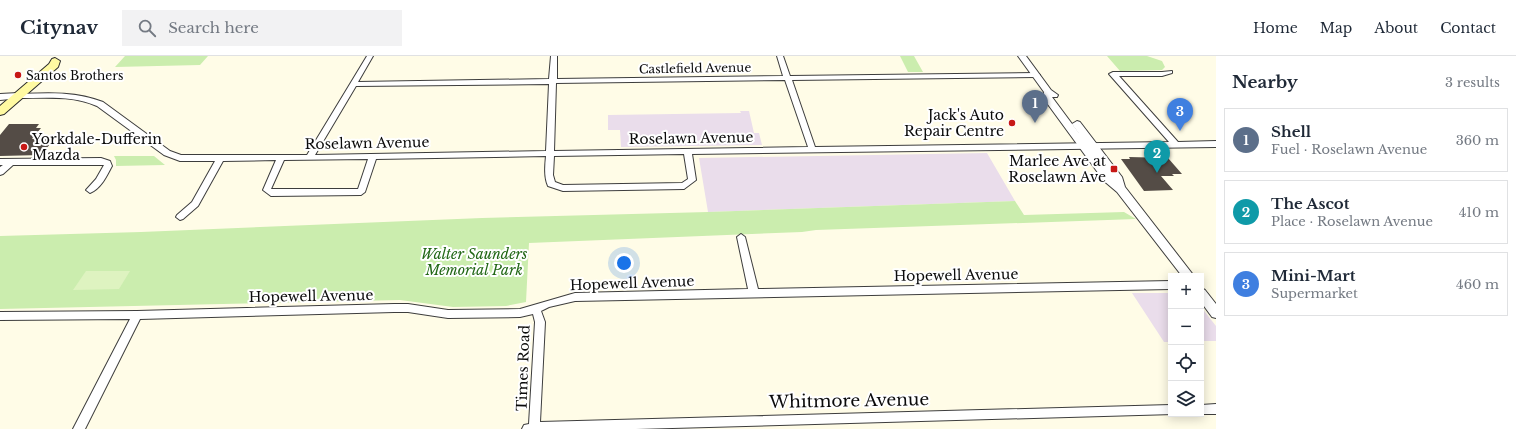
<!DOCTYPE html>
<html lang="en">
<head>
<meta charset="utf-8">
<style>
  :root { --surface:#fff; --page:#f2f2f3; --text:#1f2937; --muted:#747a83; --line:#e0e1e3; --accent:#c71816 }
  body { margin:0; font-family:"Libre Baskerville",serif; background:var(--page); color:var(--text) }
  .controls { position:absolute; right:12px; bottom:12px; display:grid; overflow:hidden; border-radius:0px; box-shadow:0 2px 10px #0003 }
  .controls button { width:36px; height:36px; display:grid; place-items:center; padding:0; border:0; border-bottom:1px solid var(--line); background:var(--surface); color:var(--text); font:20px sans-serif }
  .you { position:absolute; left:624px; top:207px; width:14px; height:14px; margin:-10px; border:3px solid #fff; border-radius:50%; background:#1a73e8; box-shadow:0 0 0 6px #1a73e833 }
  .badge { display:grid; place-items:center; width:26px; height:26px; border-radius:50%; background:var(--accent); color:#fff; font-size:13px; font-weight:700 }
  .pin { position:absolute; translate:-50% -33px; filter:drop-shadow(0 1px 2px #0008) }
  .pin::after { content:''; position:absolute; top:21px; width:14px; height:12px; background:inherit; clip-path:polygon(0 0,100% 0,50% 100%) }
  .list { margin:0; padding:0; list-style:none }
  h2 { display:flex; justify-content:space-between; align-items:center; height:52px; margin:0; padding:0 16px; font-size:17px }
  h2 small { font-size:13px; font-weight:400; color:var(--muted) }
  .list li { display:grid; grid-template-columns:26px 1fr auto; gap:12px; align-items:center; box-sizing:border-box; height:64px; margin:0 8px 8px; padding:0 8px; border:1px solid var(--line); border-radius:0px }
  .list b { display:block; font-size:15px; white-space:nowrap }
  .list p { margin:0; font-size:13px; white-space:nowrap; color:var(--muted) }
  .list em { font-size:13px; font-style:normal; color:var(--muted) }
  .icon { flex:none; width:22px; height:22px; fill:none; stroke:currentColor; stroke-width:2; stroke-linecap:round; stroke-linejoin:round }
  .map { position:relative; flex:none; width:1216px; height:373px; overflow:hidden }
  header { display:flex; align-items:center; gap:24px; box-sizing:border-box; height:56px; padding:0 20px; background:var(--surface); border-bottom:1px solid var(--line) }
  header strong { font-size:19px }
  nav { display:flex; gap:22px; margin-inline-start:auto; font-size:14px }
  .search { width:280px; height:36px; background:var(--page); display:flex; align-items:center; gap:10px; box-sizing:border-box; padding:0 14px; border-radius:0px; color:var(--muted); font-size:15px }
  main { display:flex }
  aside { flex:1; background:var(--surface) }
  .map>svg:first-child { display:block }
  .industrial { fill:#eaddeb }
  .green { fill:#cbedae }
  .pitch { fill:#def3c0 }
  .building { fill:#544c46 }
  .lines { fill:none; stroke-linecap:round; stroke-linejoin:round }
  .minor-casing { stroke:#3d3d3d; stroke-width:2 }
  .tertiary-casing { stroke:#3d3d3d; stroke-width:2 }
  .secondary-casing { stroke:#2c2c2c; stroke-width:2 }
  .minor { fill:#fff; fill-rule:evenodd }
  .tertiary { fill:#fff; fill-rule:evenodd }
  .secondary { fill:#fffaa2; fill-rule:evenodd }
  .poi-dot { fill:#c71816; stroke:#fff; stroke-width:1.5 }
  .labels { text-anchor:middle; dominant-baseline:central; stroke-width:4; stroke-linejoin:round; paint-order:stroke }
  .far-street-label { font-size:12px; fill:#0a0a0a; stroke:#fff }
  .far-poi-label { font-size:12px; fill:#0a0a0a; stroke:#fff; text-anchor:start }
  .poi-label { font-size:14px; fill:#0a0a0a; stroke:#fff; text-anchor:end }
  .street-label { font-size:14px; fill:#0a0a0a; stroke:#fff }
  .park-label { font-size:14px; font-style:italic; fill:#216715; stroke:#fff }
  .near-street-label { font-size:17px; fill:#0a0a0a; stroke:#fff }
</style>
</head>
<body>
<header>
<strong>Citynav</strong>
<div class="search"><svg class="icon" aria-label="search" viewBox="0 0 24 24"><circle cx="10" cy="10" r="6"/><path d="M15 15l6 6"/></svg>Search here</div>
<nav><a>Home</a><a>Map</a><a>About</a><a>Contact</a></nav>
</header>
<main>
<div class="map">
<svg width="1216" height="373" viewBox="0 0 1216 373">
  <rect width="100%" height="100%" fill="#fffce7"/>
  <path class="industrial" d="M 740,55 L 749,55 L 754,77 L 759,77 L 762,89 L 621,91 L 620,74 L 608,74 L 608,59 L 741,57 Z
    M 987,97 L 1015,145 L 708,156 L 699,102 Z
    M 1132,237 L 1171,237 L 1171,286 L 1164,286 Z
    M 1201,251 L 1216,270 L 1216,285 L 1201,285 Z"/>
  <path class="green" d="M 125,0 L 208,0 L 200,9 L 115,11 Z
    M 900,0 L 914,0 L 923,16 L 908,16 Z
    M 1107,0 L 1147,0 L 1162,5 L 1165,11 L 1162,14 L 1120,15 Z
    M 114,100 L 154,100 L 165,109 L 116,110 L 116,104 Z
    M 1015,145 L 1024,159 L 1124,156 L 1136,163 L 816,174 L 802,176 L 529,187 L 526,246 L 506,250 L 453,251 L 400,244 L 0,253 L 0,180 L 141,176 L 482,162 L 708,156 Z"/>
  <path class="pitch" d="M 86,215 L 130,215 L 119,233 L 73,234 Z"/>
  <path class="building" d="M 9,68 L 39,68 L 36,72 L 41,72 L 32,83 L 55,82 L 41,99 L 0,100 L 0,79 Z
    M 1129,101 L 1168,102 L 1182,118 L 1172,118 L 1174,120 L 1161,120 L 1173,134 L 1144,135 L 1121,103 L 1130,103 Z"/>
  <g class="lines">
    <defs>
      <path id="minor" d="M 367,0 L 373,0 L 358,26 L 549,23 L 551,0 L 557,0 L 557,23 L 783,20 L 777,0 L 783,0 L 790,20 L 1036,17 L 1040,19 L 1036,21 L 792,24 L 815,91 L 1169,86 L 1109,18 L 1113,16 L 1162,16 L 1172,15 L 1172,17 L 1162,20 L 1119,20 L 1178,86 L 1216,85 L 1216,91 L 692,98 L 696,124 L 684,133 L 563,135 L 548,130 C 544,121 545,110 546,100 L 376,103 L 365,136 L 361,139 L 271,140 L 263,134 L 276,104 L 223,105 L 198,150 L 183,163 L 180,164 L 176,161 L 177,159 L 192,146 L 215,105 L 180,105 L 164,99 L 97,50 C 72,39 45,42 18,42 L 14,40 L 18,38 C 47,37 75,35 103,46 L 170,95 L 181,99 L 307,99 ZM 785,24 L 808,91 L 554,95 L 556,27 ZM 549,28 L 546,95 L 315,99 L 356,30 ZM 684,98 L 688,123 L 682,127 L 563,129 L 555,126 L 553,119 L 554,100 ZM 368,103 L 358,133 L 271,133 L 284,104 Z
        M 101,102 L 110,105 L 112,110 C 107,119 101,133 90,137 L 86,134 L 96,123 L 104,109 L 13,109 L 3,118 L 0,119 L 0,111 L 3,109 L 0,109 L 0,103 Z
        M 741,178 L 745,181 L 758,233 L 1171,225 L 1171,233 L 575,245 L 549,251 L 541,255 L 545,266 L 540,366 L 1171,349 L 1171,358 L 1174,358 L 636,373 L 522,373 L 524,369 L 529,368 L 535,266 L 533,258 L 520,261 L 448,262 L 408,256 L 394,256 L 140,263 L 85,373 L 73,373 L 130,263 L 0,264 L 0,256 L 137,255 L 394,248 L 408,248 L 448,254 L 520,253 L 575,237 L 748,233 L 737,181 Z
        M 1216,348 L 1216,358 L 1198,358 L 1201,358 L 1201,349 Z"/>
      <path id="tertiary" d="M 1018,0 L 1026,0 L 1051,34 L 1058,39 L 1057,41 L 1052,41 L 1081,80 L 1072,68 L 1077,65 L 1080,66 L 1122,121 L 1125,131 L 1194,220 L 1182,220 L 1117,136 L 1104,125 L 1044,43 L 1043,41 L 1044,36 Z
        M 18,37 L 21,38 L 22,40 L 21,42 L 0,44 L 0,38 Z
        M 1201,232 L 1205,234 L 1216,248 L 1216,262 L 1212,261 L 1201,246 Z"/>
      <path id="secondary" d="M 55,2 L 60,5 L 58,11 L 4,58 L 0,59 L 0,50 L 49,8 L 52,3 Z"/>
    </defs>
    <use href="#minor" class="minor-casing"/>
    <use href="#tertiary" class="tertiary-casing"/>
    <use href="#secondary" class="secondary-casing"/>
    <use href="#minor" class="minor"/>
    <use href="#tertiary" class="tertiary"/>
    <use href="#secondary" class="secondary"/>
  </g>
  <g class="poi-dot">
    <circle cx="18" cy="19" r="4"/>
    <circle cx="1012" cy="67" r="4"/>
    <circle cx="24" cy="91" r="4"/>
    <rect x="1110" y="109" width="8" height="8" rx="2"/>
  </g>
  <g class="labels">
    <g class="far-street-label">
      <text transform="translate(695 12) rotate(-1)">Castlefield Avenue</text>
    </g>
    <g class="far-poi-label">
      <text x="26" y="19">Santos Brothers</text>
    </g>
    <g class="poi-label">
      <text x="1004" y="59">Jack's Auto<tspan x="1004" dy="16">Repair Centre</tspan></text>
      <text x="32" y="83" text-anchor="start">Yorkdale-Dufferin<tspan x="32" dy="16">Mazda</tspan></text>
      <text x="1106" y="105">Marlee Ave at<tspan x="1106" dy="16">Roselawn Ave</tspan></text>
    </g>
    <g class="street-label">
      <text transform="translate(691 82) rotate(-1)">Roselawn Avenue</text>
      <text transform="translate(367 87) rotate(-1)">Roselawn Avenue</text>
      <text transform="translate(956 219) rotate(-1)">Hopewell Avenue</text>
      <text transform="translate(632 227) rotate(-2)">Hopewell Avenue</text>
      <text transform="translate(311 240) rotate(-1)">Hopewell Avenue</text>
      <text transform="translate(523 312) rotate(-88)">Times Road</text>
    </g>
    <g class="park-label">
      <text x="474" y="198">Walter Saunders<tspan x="474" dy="16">Memorial Park</tspan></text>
    </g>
    <g class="near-street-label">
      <text transform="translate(849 345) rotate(-1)">Whitmore Avenue</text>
    </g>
  </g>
</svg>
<div class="controls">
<button>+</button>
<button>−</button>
<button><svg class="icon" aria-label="locate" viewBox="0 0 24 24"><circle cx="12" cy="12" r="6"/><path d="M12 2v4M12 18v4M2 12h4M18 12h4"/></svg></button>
<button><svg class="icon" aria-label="layers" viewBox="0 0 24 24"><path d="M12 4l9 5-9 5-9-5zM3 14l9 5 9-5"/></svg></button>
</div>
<div class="you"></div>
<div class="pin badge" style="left:1035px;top:67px;background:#5c6f8a">1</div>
<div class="pin badge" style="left:1157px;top:117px;background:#0f9aa8">2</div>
<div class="pin badge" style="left:1180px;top:75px;background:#3f7fe0">3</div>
</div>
<aside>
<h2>Nearby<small>3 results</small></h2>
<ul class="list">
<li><span class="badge" style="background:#5c6f8a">1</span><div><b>Shell</b><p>Fuel · Roselawn Avenue</p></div><em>360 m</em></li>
<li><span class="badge" style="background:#0f9aa8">2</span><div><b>The Ascot</b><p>Place · Roselawn Avenue</p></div><em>410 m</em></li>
<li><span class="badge" style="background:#3f7fe0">3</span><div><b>Mini-Mart</b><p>Supermarket</p></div><em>460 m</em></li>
</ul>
</aside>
</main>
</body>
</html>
